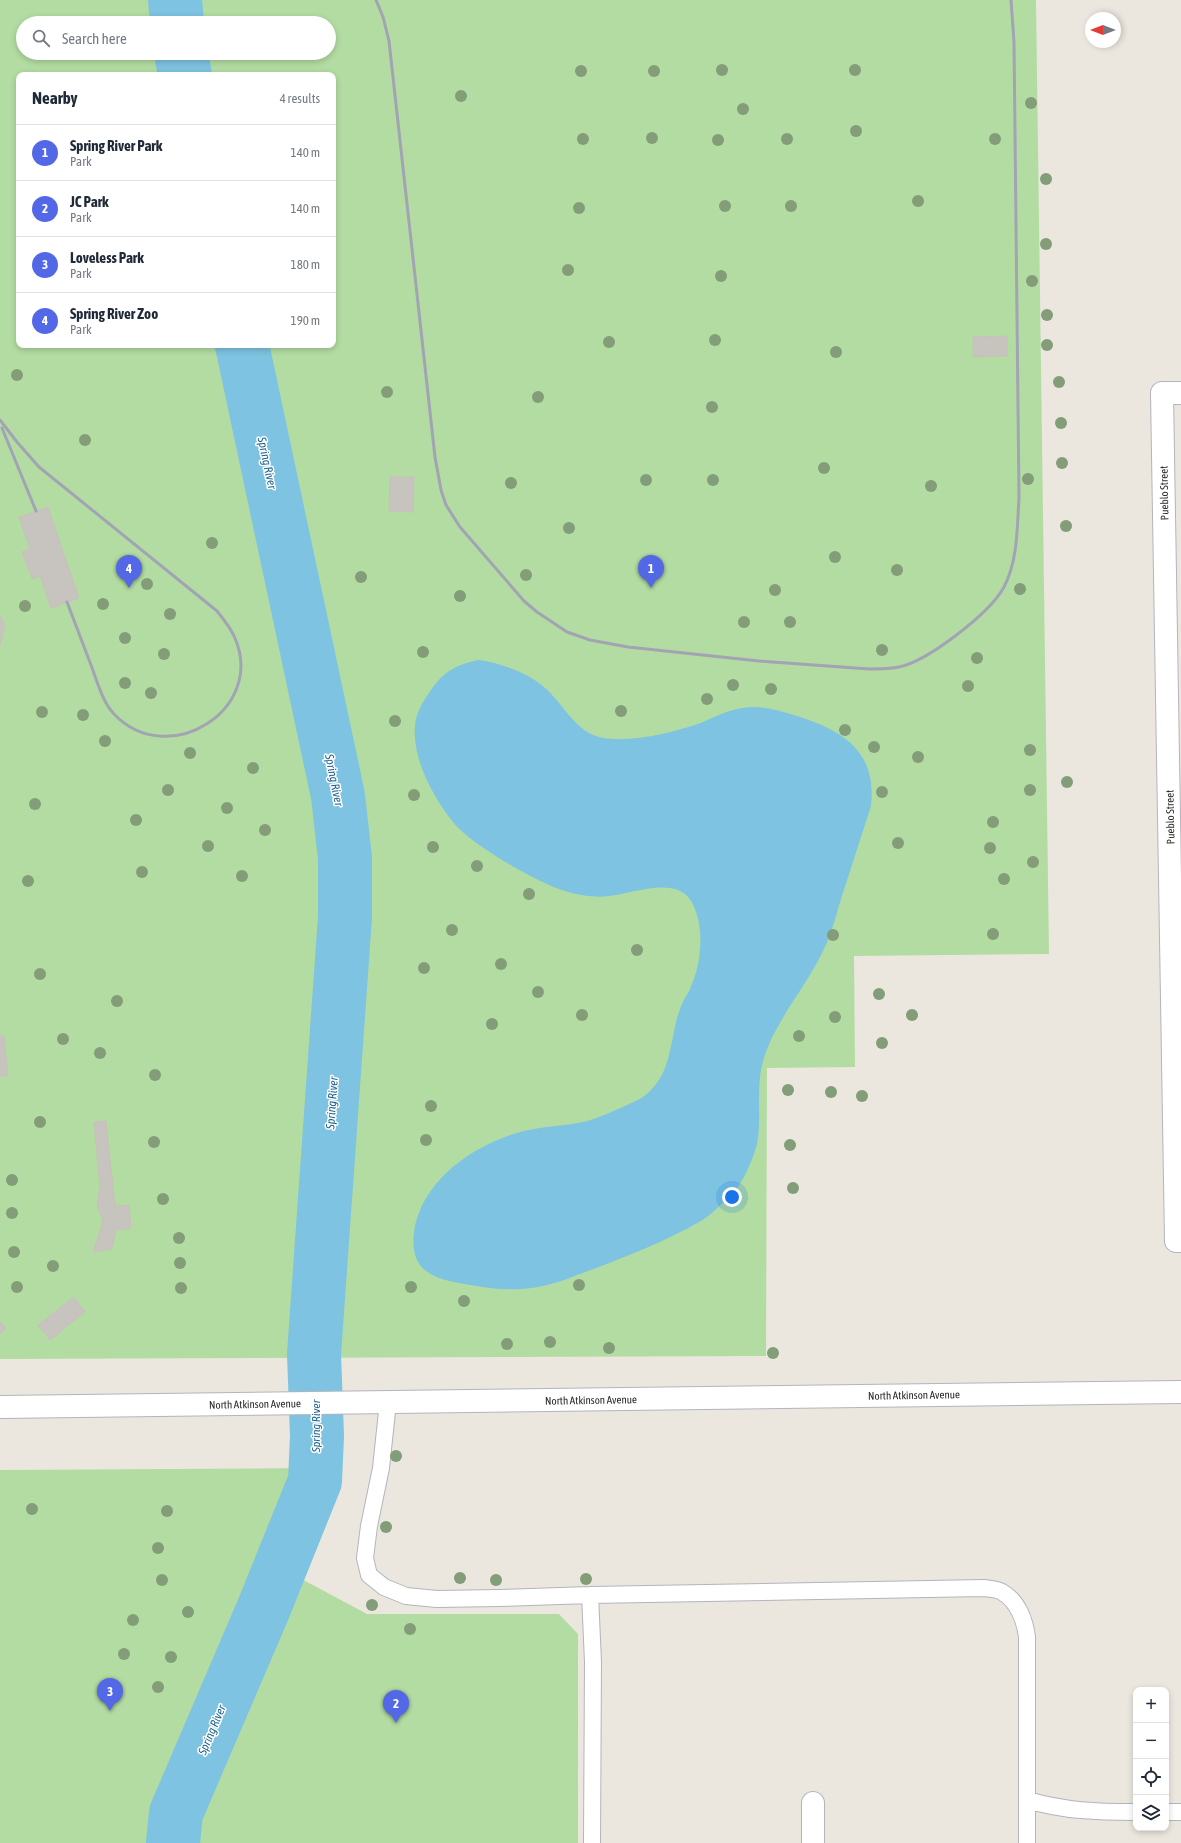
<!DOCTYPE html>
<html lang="en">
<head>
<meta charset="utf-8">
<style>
  :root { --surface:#fff; --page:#f2f2f3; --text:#1f2937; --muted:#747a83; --line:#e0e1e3; --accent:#5268e6 }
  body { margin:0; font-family:"Asap Condensed",sans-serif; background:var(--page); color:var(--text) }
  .controls { position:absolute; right:12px; bottom:12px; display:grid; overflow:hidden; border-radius:8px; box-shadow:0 2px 6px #0003 }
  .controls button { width:36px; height:36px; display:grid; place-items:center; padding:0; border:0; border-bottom:1px solid var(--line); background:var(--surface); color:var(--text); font:20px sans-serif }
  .compass { position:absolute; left:1085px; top:12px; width:36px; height:36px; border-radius:50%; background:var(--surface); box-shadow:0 2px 6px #0003; rotate:270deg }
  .you { position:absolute; left:732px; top:1197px; width:14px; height:14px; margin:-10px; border:3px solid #fff; border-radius:50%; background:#1a73e8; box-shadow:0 0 0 6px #1a73e833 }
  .badge { display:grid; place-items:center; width:26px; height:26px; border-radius:50%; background:var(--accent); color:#fff; font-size:13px; font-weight:700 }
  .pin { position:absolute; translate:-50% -33px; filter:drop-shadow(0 1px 2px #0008) }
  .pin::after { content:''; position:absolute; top:21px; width:14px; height:12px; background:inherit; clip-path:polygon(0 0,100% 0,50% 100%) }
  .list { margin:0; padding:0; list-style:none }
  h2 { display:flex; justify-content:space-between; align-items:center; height:52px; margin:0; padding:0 16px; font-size:17px }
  h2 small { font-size:13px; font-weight:400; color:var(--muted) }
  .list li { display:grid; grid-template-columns:26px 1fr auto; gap:12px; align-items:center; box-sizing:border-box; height:56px; padding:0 16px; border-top:1px solid var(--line) }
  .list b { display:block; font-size:15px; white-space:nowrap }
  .list p { margin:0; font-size:13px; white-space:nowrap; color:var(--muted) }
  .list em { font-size:13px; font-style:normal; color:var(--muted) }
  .icon { flex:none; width:22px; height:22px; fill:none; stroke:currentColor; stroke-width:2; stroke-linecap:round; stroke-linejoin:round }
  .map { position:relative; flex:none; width:1181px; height:1843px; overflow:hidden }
  .search { position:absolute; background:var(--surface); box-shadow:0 2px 6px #0003; left:16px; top:16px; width:320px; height:44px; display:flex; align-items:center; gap:10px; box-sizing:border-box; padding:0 14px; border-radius:22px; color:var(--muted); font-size:15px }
  .panel { position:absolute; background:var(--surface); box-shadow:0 2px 6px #0003; left:16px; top:72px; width:320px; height:276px; border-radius:8px }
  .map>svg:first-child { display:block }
  .green { fill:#b3dca2; fill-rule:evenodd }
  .water { fill:#7ec3e1 }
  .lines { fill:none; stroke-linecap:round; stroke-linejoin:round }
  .river { stroke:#7ec3e1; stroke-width:54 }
  .building { fill:#c7c3be; stroke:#c7c2b9 }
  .service-casing { stroke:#b3b5bd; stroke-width:18 }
  .minor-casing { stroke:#b3b5bd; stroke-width:24 }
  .secondary-casing { stroke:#b3b5bd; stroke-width:24 }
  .service { stroke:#fff; stroke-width:16 }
  .minor { stroke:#fff; stroke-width:22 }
  .secondary { stroke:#fff; stroke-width:22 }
  .rail { stroke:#a2a4b3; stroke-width:3 }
  .tree { fill:#829d78 }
  .labels { text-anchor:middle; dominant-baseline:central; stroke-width:3; stroke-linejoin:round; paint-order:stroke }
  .street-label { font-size:11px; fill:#2b2b2b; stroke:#fff }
  .water-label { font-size:12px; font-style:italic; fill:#1d628e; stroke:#fff }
</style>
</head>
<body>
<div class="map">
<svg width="1181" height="1843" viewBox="0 0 1181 1843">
  <rect width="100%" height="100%" fill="#ebe7df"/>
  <path class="green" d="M 0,0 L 1036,0 L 1049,954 L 854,956 L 855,1067 L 767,1068 L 766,1356 L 0,1359 ZM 23,23 L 329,23 L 329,53 L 23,53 ZM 19,75 L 333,75 L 333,345 L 19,345 Z
    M 316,1468 L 315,1481 L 281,1568 L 367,1614 L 559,1614 L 578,1634 L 578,1843 L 0,1843 L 0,1470 Z"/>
  <path class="water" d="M 478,660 C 498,662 528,673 544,687 C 562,702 575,731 599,737 C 628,744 670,733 698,724 C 713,718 727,710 743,708 C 761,705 777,710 794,715 C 842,730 877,750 871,806 C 861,837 851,868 841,899 C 836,915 832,933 824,949 C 806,988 772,1024 762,1065 C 756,1091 762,1119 757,1144 C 754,1156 749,1167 744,1177 C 739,1186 735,1191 728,1198 C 719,1206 711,1215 701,1221 C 666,1241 626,1257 588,1271 C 572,1277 555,1284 538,1287 C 511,1292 485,1288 459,1283 C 427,1277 410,1267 414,1232 C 422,1176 483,1138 534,1129 C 548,1126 563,1126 578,1123 C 595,1120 611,1112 627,1105 C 636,1101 643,1098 650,1091 C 675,1067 669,1031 683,1002 C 685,997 690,991 691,986 C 702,962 705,924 691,901 C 676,875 631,894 609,896 C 595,898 578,895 565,891 C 538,883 470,844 453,822 C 433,797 412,759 415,725 C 416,714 422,703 429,693 C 443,672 453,666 478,660 Z"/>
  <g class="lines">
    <path class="river" d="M 175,0 L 177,23
      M 181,53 L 185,75
      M 173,1843 L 176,1813 L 263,1610 L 315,1481 L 317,1436 L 314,1354 L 345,917 L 345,858 L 338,796 L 242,345"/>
  </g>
  <path class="building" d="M 1007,336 L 1007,356 L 973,357 L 973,337 Z
    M 390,477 L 414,477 L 413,512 L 389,511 Z
    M 48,507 L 79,598 L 51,608 L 40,576 L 32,579 L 22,552 L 30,549 L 19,517 Z
    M 0,615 L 5,625 L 0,645 Z
    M 0,1036 L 4,1036 L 8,1076 L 0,1076 Z
    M 106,1121 L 113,1186 L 100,1187 L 94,1122 Z
    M 113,1186 L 115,1206 L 129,1205 L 131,1228 L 116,1230 L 112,1249 L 93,1252 L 103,1221 L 97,1206 L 100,1187 Z
    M 74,1297 L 85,1312 L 50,1340 L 38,1325 Z
    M 0,1321 L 6,1329 L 0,1334 Z"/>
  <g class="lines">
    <defs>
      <path id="service" d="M 388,1402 L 381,1468 L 369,1526 L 365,1558 L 369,1575 L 384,1587 L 406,1596 L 437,1599 L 499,1598 L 590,1595 L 984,1588 C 990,1589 997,1589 1002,1592 C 1018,1601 1025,1621 1027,1637 L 1027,1843
        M 590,1595 L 593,1662 L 592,1843
        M 1027,1800 C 1065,1811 1097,1812 1136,1812
        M 1166,1812 L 1181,1812"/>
      <path id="minor" d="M 1181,393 L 1162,393 L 1176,1241 L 1181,1241
        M 813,1843 L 813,1803"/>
      <path id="secondary" d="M 0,1407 L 1181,1392"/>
    </defs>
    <use href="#service" class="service-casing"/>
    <use href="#minor" class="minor-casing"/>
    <use href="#secondary" class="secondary-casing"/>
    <use href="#service" class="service"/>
    <use href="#minor" class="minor"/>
    <use href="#secondary" class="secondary"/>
    <path class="rail" d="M 376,0 L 383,17 L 389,41 L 435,457 L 441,490 L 446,505 L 460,527 L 524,601 L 537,612 L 567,632 L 590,640 L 628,647 L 759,661 L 869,669 C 878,669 889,669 899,667 C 928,661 990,613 1004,587 C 1018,560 1017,528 1019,498 L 1014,42 L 1011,0
      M 0,420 L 17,442 L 39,467 L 217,611 C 223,619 230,627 234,636 C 268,709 168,771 114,714 C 102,701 97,681 91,665 C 83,644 75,623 67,602
      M 2,428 L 36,511"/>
  </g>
  <g class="tree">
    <circle cx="722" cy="70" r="6"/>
    <circle cx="855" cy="70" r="6"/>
    <circle cx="581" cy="71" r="6"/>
    <circle cx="654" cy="71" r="6"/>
    <circle cx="461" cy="96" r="6"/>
    <circle cx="1031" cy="103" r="6"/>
    <circle cx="743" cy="109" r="6"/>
    <circle cx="856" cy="131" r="6"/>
    <circle cx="652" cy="138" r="6"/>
    <circle cx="583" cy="139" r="6"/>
    <circle cx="787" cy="139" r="6"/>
    <circle cx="995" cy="139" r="6"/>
    <circle cx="718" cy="140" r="6"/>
    <circle cx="1046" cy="179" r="6"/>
    <circle cx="918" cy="201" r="6"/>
    <circle cx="725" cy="206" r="6"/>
    <circle cx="791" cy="206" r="6"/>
    <circle cx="579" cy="208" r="6"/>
    <circle cx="1046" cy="244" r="6"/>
    <circle cx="568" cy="270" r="6"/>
    <circle cx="721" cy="276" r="6"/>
    <circle cx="1032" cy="281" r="6"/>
    <circle cx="1047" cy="315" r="6"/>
    <circle cx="715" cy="340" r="6"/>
    <circle cx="609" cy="342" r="6"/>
    <circle cx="1047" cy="345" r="6"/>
    <circle cx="836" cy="352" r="6"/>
    <circle cx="17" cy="375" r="6"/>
    <circle cx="1059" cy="382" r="6"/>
    <circle cx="387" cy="392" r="6"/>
    <circle cx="538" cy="397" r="6"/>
    <circle cx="712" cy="407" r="6"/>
    <circle cx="1061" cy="423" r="6"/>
    <circle cx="85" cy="440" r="6"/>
    <circle cx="1062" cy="463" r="6"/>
    <circle cx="824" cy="468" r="6"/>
    <circle cx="1028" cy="479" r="6"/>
    <circle cx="646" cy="480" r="6"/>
    <circle cx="713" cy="480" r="6"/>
    <circle cx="511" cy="483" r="6"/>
    <circle cx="931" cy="486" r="6"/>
    <circle cx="1066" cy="526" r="6"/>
    <circle cx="569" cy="528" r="6"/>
    <circle cx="212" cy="543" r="6"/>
    <circle cx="835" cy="557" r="6"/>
    <circle cx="897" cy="570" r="6"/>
    <circle cx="526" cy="575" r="6"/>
    <circle cx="361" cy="577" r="6"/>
    <circle cx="147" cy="584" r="6"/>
    <circle cx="1020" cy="589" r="6"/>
    <circle cx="775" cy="590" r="6"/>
    <circle cx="460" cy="596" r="6"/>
    <circle cx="103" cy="604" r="6"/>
    <circle cx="25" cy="606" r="6"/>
    <circle cx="170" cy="614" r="6"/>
    <circle cx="744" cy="622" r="6"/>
    <circle cx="790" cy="622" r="6"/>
    <circle cx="125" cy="638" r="6"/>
    <circle cx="882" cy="650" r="6"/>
    <circle cx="423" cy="652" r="6"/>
    <circle cx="164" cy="654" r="6"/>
    <circle cx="977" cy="658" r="6"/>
    <circle cx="125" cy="683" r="6"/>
    <circle cx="733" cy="685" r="6"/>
    <circle cx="968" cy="686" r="6"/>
    <circle cx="771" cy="689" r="6"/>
    <circle cx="151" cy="693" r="6"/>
    <circle cx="707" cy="699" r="6"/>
    <circle cx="621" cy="711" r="6"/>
    <circle cx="42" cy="712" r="6"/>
    <circle cx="83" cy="715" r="6"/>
    <circle cx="395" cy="721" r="6"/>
    <circle cx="845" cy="730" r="6"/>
    <circle cx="105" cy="741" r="6"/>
    <circle cx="874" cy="747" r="6"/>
    <circle cx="1030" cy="750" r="6"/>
    <circle cx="190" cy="753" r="6"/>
    <circle cx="918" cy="757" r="6"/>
    <circle cx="253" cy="768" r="6"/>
    <circle cx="1067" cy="782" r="6"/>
    <circle cx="168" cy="790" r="6"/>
    <circle cx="1030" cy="790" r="6"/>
    <circle cx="882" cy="792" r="6"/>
    <circle cx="414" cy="795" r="6"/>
    <circle cx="35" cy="804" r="6"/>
    <circle cx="227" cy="808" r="6"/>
    <circle cx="136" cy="820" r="6"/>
    <circle cx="993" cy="822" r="6"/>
    <circle cx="265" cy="830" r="6"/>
    <circle cx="898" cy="843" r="6"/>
    <circle cx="208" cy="846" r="6"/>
    <circle cx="433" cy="847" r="6"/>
    <circle cx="990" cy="848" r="6"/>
    <circle cx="1033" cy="862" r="6"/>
    <circle cx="477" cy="866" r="6"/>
    <circle cx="142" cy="872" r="6"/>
    <circle cx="242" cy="876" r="6"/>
    <circle cx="1004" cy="879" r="6"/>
    <circle cx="28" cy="881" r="6"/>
    <circle cx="529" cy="894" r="6"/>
    <circle cx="452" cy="930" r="6"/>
    <circle cx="993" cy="934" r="6"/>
    <circle cx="833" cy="935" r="6"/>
    <circle cx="637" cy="950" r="6"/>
    <circle cx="501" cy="964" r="6"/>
    <circle cx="424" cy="968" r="6"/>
    <circle cx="40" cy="974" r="6"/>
    <circle cx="538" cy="992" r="6"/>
    <circle cx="879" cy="994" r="6"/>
    <circle cx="117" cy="1001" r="6"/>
    <circle cx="582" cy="1015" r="6"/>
    <circle cx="912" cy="1015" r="6"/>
    <circle cx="835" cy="1017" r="6"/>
    <circle cx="492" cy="1024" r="6"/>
    <circle cx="799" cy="1036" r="6"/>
    <circle cx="63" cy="1039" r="6"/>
    <circle cx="882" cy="1043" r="6"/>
    <circle cx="100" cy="1053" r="6"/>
    <circle cx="155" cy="1075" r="6"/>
    <circle cx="788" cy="1090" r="6"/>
    <circle cx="831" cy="1092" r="6"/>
    <circle cx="862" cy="1096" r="6"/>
    <circle cx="431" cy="1106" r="6"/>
    <circle cx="40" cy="1122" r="6"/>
    <circle cx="426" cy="1140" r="6"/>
    <circle cx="154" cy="1142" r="6"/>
    <circle cx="790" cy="1145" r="6"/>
    <circle cx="12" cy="1180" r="6"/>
    <circle cx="793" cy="1188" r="6"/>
    <circle cx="163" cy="1199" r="6"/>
    <circle cx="12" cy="1213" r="6"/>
    <circle cx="179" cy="1238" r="6"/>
    <circle cx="14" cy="1252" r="6"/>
    <circle cx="180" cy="1263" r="6"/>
    <circle cx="53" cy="1266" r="6"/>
    <circle cx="579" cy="1285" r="6"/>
    <circle cx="17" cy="1287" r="6"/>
    <circle cx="411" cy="1287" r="6"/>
    <circle cx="181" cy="1288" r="6"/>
    <circle cx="464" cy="1301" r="6"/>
    <circle cx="550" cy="1342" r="6"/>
    <circle cx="507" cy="1344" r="6"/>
    <circle cx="609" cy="1348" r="6"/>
    <circle cx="773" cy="1353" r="6"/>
    <circle cx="396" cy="1456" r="6"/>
    <circle cx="32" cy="1509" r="6"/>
    <circle cx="167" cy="1511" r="6"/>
    <circle cx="386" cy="1527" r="6"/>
    <circle cx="158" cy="1548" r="6"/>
    <circle cx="460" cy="1578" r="6"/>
    <circle cx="586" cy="1579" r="6"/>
    <circle cx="162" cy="1580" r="6"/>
    <circle cx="496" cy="1580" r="6"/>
    <circle cx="372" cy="1605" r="6"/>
    <circle cx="188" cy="1612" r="6"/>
    <circle cx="133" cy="1620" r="6"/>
    <circle cx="410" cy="1629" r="6"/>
    <circle cx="124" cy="1654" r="6"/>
    <circle cx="171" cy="1657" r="6"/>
    <circle cx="158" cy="1687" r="6"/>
  </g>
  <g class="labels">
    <g class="street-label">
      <text transform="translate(1164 493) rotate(-91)">Pueblo Street</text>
      <text transform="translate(1170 817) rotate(-91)">Pueblo Street</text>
      <text transform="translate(914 1395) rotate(-1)">North Atkinson Avenue</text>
      <text transform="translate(591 1400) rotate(-1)">North Atkinson Avenue</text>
      <text transform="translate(255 1404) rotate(-1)">North Atkinson Avenue</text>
    </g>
    <g class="water-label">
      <text transform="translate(267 463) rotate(78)">Spring River</text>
      <text transform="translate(334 780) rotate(79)">Spring River</text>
      <text transform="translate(332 1103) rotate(-86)">Spring River</text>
      <text transform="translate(316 1426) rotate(-90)">Spring River</text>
      <text transform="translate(212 1730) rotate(-67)">Spring River</text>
    </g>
  </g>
</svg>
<div class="controls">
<button>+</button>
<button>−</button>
<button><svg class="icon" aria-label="locate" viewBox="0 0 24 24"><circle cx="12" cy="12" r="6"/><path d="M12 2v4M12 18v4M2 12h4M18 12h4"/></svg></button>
<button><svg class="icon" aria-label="layers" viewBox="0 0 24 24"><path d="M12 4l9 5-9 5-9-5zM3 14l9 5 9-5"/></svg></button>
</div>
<svg class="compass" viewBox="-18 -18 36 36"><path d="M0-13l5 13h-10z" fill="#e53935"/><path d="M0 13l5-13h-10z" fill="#747a83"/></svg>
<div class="you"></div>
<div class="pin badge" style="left:651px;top:588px">1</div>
<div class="pin badge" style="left:396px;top:1723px">2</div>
<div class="pin badge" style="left:110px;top:1711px">3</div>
<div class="pin badge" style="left:129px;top:588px">4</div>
<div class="search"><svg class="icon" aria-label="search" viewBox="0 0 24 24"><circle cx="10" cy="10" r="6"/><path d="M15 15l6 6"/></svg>Search here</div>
<section class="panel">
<h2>Nearby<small>4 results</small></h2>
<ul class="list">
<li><span class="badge">1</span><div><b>Spring River Park</b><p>Park</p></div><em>140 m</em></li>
<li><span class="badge">2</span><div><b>JC Park</b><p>Park</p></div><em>140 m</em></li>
<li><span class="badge">3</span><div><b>Loveless Park</b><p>Park</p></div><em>180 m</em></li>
<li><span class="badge">4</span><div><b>Spring River Zoo</b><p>Park</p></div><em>190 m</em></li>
</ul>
</section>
</div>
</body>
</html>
